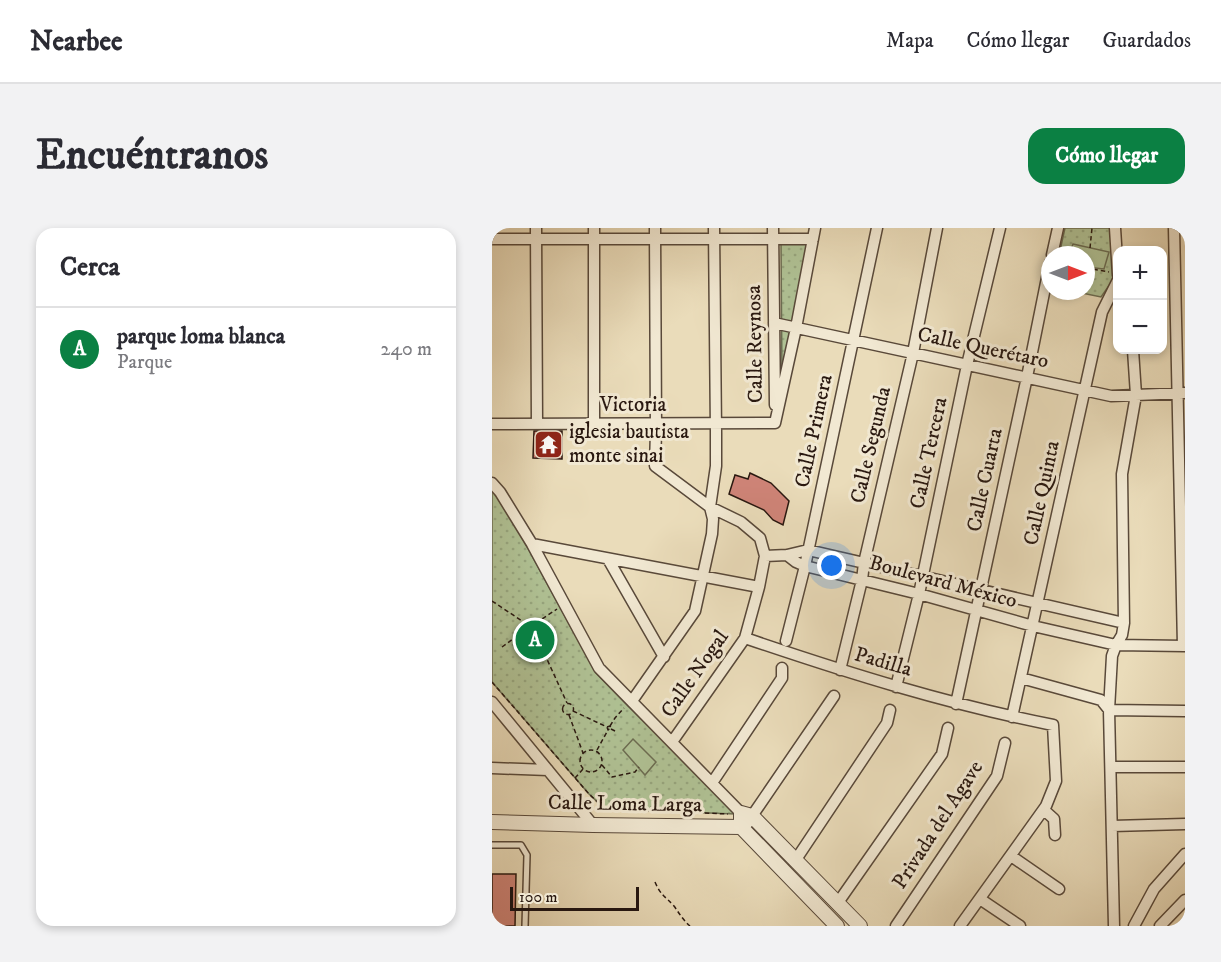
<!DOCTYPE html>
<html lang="es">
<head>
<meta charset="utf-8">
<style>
  :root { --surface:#fff; --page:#f2f2f3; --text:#2b2b33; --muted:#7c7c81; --line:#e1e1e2; --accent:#0b8043 }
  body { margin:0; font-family:"IM FELL DW Pica",serif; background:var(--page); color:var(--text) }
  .controls { position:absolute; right:18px; top:18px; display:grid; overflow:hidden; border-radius:12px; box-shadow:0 3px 9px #0003 }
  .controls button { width:54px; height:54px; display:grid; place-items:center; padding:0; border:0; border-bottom:2px solid var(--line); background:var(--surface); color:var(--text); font:30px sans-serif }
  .compass { position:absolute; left:549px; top:18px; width:54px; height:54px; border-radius:50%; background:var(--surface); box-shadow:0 3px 9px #0003; rotate:90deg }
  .scale { position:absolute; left:18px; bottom:15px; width:129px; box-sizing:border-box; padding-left:6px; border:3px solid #291810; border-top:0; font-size:16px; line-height:21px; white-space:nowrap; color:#291810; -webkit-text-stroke:4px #f1e8d2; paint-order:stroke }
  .you { position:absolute; left:340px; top:338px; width:21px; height:21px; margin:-15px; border:4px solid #fff; border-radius:50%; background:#1a73e8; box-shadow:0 0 0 9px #1a73e833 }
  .badge { display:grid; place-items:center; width:39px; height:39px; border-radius:50%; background:var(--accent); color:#fff; font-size:20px; font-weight:700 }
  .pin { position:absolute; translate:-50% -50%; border:3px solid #fff; box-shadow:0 2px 6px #0006 }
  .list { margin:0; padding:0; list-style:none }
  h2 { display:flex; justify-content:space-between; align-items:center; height:78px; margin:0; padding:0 24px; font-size:26px }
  h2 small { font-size:20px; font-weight:400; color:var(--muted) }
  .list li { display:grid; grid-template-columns:39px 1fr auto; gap:18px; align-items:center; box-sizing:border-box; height:84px; padding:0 24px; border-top:2px solid var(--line) }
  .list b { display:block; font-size:22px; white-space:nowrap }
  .list p { margin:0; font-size:20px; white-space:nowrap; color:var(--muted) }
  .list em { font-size:20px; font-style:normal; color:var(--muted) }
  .map { position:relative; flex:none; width:693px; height:698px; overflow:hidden; border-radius:18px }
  header { display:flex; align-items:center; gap:36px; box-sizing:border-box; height:84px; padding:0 30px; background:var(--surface); border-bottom:2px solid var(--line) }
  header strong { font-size:28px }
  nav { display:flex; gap:33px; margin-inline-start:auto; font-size:21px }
  .intro { display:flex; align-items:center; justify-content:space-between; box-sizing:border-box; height:144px; padding:0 36px }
  h1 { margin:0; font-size:42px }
  .button { padding:15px 27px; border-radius:18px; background:var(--accent); color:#fff; font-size:21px; font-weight:700 }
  main { display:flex; gap:36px; padding:0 36px }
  aside { flex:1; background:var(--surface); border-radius:18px; box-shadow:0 3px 9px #0003 }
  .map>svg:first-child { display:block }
  .park { fill:url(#park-dots); stroke:#6c6d52; stroke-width:1.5 }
  .pitch { fill:#b0c295; stroke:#6c6d52; stroke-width:1.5 }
  .building { fill:#cf8478; stroke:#291810; stroke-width:1.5 }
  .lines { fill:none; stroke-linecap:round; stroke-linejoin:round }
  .service-casing { stroke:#59493a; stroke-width:8 }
  .minor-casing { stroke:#59493a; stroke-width:13 }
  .tertiary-casing { stroke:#59493a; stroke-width:16 }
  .path { stroke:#291810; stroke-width:1.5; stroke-dasharray:4.5 3; stroke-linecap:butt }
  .service { stroke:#f1e8d2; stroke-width:5 }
  .minor { stroke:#f1e8d2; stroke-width:10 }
  .tertiary { stroke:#f1e8d2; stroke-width:14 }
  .labels { text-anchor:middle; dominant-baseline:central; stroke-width:6; stroke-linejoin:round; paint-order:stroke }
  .street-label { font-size:21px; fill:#291810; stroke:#f1e8d2 }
  .poi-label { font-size:21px; fill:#291810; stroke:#f1e8d2; text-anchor:start }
</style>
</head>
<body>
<header>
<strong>Nearbee</strong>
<nav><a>Mapa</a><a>Cómo llegar</a><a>Guardados</a></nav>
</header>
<div class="intro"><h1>Encuéntranos</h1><a class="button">Cómo llegar</a></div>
<main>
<aside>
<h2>Cerca<small></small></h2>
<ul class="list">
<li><span class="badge">A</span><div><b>parque loma blanca</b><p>Parque</p></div><em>240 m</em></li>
</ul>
</aside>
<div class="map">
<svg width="693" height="698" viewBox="0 0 693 698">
  <defs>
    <pattern id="park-dots" width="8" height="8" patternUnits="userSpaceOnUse" patternTransform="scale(1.5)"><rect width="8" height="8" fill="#b0c295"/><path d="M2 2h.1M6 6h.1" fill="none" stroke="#97a67f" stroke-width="1.8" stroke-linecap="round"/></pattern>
  </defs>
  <rect width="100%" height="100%" fill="#eadcba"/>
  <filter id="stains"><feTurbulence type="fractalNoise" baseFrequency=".00333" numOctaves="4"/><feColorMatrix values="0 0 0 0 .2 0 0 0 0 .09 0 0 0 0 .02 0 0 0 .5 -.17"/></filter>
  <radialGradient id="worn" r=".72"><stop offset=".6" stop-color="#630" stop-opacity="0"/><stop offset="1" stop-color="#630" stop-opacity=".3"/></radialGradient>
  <path class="park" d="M 573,0 L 620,0 L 621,52 L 609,69 L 580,63 L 594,63 L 594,27 L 567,27 Z
    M 289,15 L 317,16 L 290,153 Z
    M 0,261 L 9,271 L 104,445 L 136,478 L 242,581 L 243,586 L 113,581 L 97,566 L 0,454 Z"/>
  <path class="pitch" d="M 581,16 L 617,24 L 612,41 L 594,39 L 594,27 L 577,27 Z
    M 141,511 L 164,534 L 153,547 L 131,522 Z"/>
  <path class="building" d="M 42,203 L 70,203 L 70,231 L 41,230 Z
    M 258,245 L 279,255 L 297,273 L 291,297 L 281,292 L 272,282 L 237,266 L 243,247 L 256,251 Z
    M 0,646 L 24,646 L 23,698 L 0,698 Z"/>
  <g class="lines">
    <defs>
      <path id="service" d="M 0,617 L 29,617 L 35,627 L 33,698"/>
      <path id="minor" d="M 44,0 L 45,196
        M 163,0 L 164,203 L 163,238 L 218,279 L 249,294 L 268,310 L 273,328 L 295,327 L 316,322 L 632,395
        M 281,0 L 283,177
        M 623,0 L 626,47
        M 682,0 L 691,418
        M 0,11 L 321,11
        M 560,27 L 566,0
        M 282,95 L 619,168 L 693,165
        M 283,195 L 304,100 L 323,0
        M 0,196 L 283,195
        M 102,197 L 102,0
        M 0,255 L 8,264 L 40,316 L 107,440 L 249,585
        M 40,316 L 267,359
        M 295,327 L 304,334 L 313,338 L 427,366 L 541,398 L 624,417 L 693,418
        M 116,331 L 172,429
        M 253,410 C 356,445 455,476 561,497 L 564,553 L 554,578 L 468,698
        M 294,413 L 313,338 L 385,0
        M 348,442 L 370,352 L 372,335 L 421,125 L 445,0
        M 529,450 L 609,472 L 617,482 L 693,483
        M 404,459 L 427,366 L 475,137 L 508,0
        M 140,473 L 203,383 L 220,306 L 221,291 L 218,279 L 224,238 L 224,205 L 222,0
        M 0,474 L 101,597
        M 464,476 L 535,149 L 558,35
        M 520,489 L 610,84 L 626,52
        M 180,514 L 253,410 L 267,359 L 273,328
        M 619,539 L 693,539
        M 0,540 L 56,542
        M 220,555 L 290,450 L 290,440
        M 552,582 L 562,591 L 563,607
        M 260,588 L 342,468
        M 620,598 L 693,596
        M 519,628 L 567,661
        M 303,633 L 395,495 L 398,482
        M 488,671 L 528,698
        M 345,676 L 450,526 L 456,500
        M 404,698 L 505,548 L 513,515
        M 622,698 L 617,482 L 620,428 L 624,417 L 630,407 L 632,395 L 630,246 L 644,167 L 641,122
        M 642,698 L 662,661 L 693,626
        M 668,698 L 693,672"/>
      <path id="tertiary" d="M 0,594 L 101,597 L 249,599 L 254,594
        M 345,698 L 249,599 L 249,585 L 260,588 L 368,698"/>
    </defs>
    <use href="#service" class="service-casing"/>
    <use href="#minor" class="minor-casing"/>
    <use href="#tertiary" class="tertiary-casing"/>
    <path class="path" d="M 598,20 L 600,0
      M 594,40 L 617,44
      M 0,373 L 33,395
      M32 400a7 7 0 1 1 14 0a7 7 0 1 1-14 0Z
      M 44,395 L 65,381
      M 43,405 L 75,475
      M 10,419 L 32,403
      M 0,454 L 97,566 L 113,581 L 236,586
      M70.5 481a5.5 5.5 0 1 1 11 0a5.5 5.5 0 1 1-11 0Z
      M 81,483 L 115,499
      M 77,487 L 91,525
      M 118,498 L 123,490 L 132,480
      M 115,499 L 118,498 L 119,500 L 116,502 Z
      M 119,501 L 125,504
      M 105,522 L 116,502
      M88 533a11 11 0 1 1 22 0a11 11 0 1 1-22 0Z
      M 110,537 L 120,549 L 143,544 L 147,539
      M 83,550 L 91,541
      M 163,654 C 169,668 173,668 182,678 C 187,685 191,692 198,698"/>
    <use href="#service" class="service"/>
    <use href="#minor" class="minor"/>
    <use href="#tertiary" class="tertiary"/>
  </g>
  <defs>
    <symbol id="temple-square" viewBox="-11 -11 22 22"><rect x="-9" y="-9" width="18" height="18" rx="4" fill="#8f2418" stroke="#f1e8d2"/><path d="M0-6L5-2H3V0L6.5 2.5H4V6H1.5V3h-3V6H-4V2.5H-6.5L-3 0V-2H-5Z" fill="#fff"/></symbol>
  </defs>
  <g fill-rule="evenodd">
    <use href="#temple-square" x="40" y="200" width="33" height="33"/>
  </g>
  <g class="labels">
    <g class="street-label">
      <text transform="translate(263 116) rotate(-91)">Calle Reynosa</text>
      <text transform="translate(491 120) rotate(12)">Calle Querétaro</text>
      <text x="141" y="177">Victoria</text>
      <text transform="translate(322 203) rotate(-78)">Calle Primera</text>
      <text transform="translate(379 217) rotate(-77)">Calle Segunda</text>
      <text transform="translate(437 225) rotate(-78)">Calle Tercera</text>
      <text transform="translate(493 252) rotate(-78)">Calle Cuarta</text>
      <text transform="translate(550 265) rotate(-78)">Calle Quinta</text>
      <text transform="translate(451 354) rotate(15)">Boulevard México</text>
      <text transform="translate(391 434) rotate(16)">Padilla</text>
      <text transform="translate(203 446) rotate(-55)">Calle Nogal</text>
      <text transform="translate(133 576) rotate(1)">Calle Loma Larga</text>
      <text transform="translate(446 597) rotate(-57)">Privada del Agave</text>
    </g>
    <g class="poi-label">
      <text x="77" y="204">iglesia bautista<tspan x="77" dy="24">monte sinai</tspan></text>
    </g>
  </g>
  <rect width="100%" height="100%" filter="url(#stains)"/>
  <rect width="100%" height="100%" fill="url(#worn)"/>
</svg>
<div class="controls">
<button>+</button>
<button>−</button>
</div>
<svg class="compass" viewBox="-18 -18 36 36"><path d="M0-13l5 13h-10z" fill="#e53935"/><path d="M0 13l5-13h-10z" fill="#7c7c81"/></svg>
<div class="scale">100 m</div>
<div class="you"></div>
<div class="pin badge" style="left:43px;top:412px">A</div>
</div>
</main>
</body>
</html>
